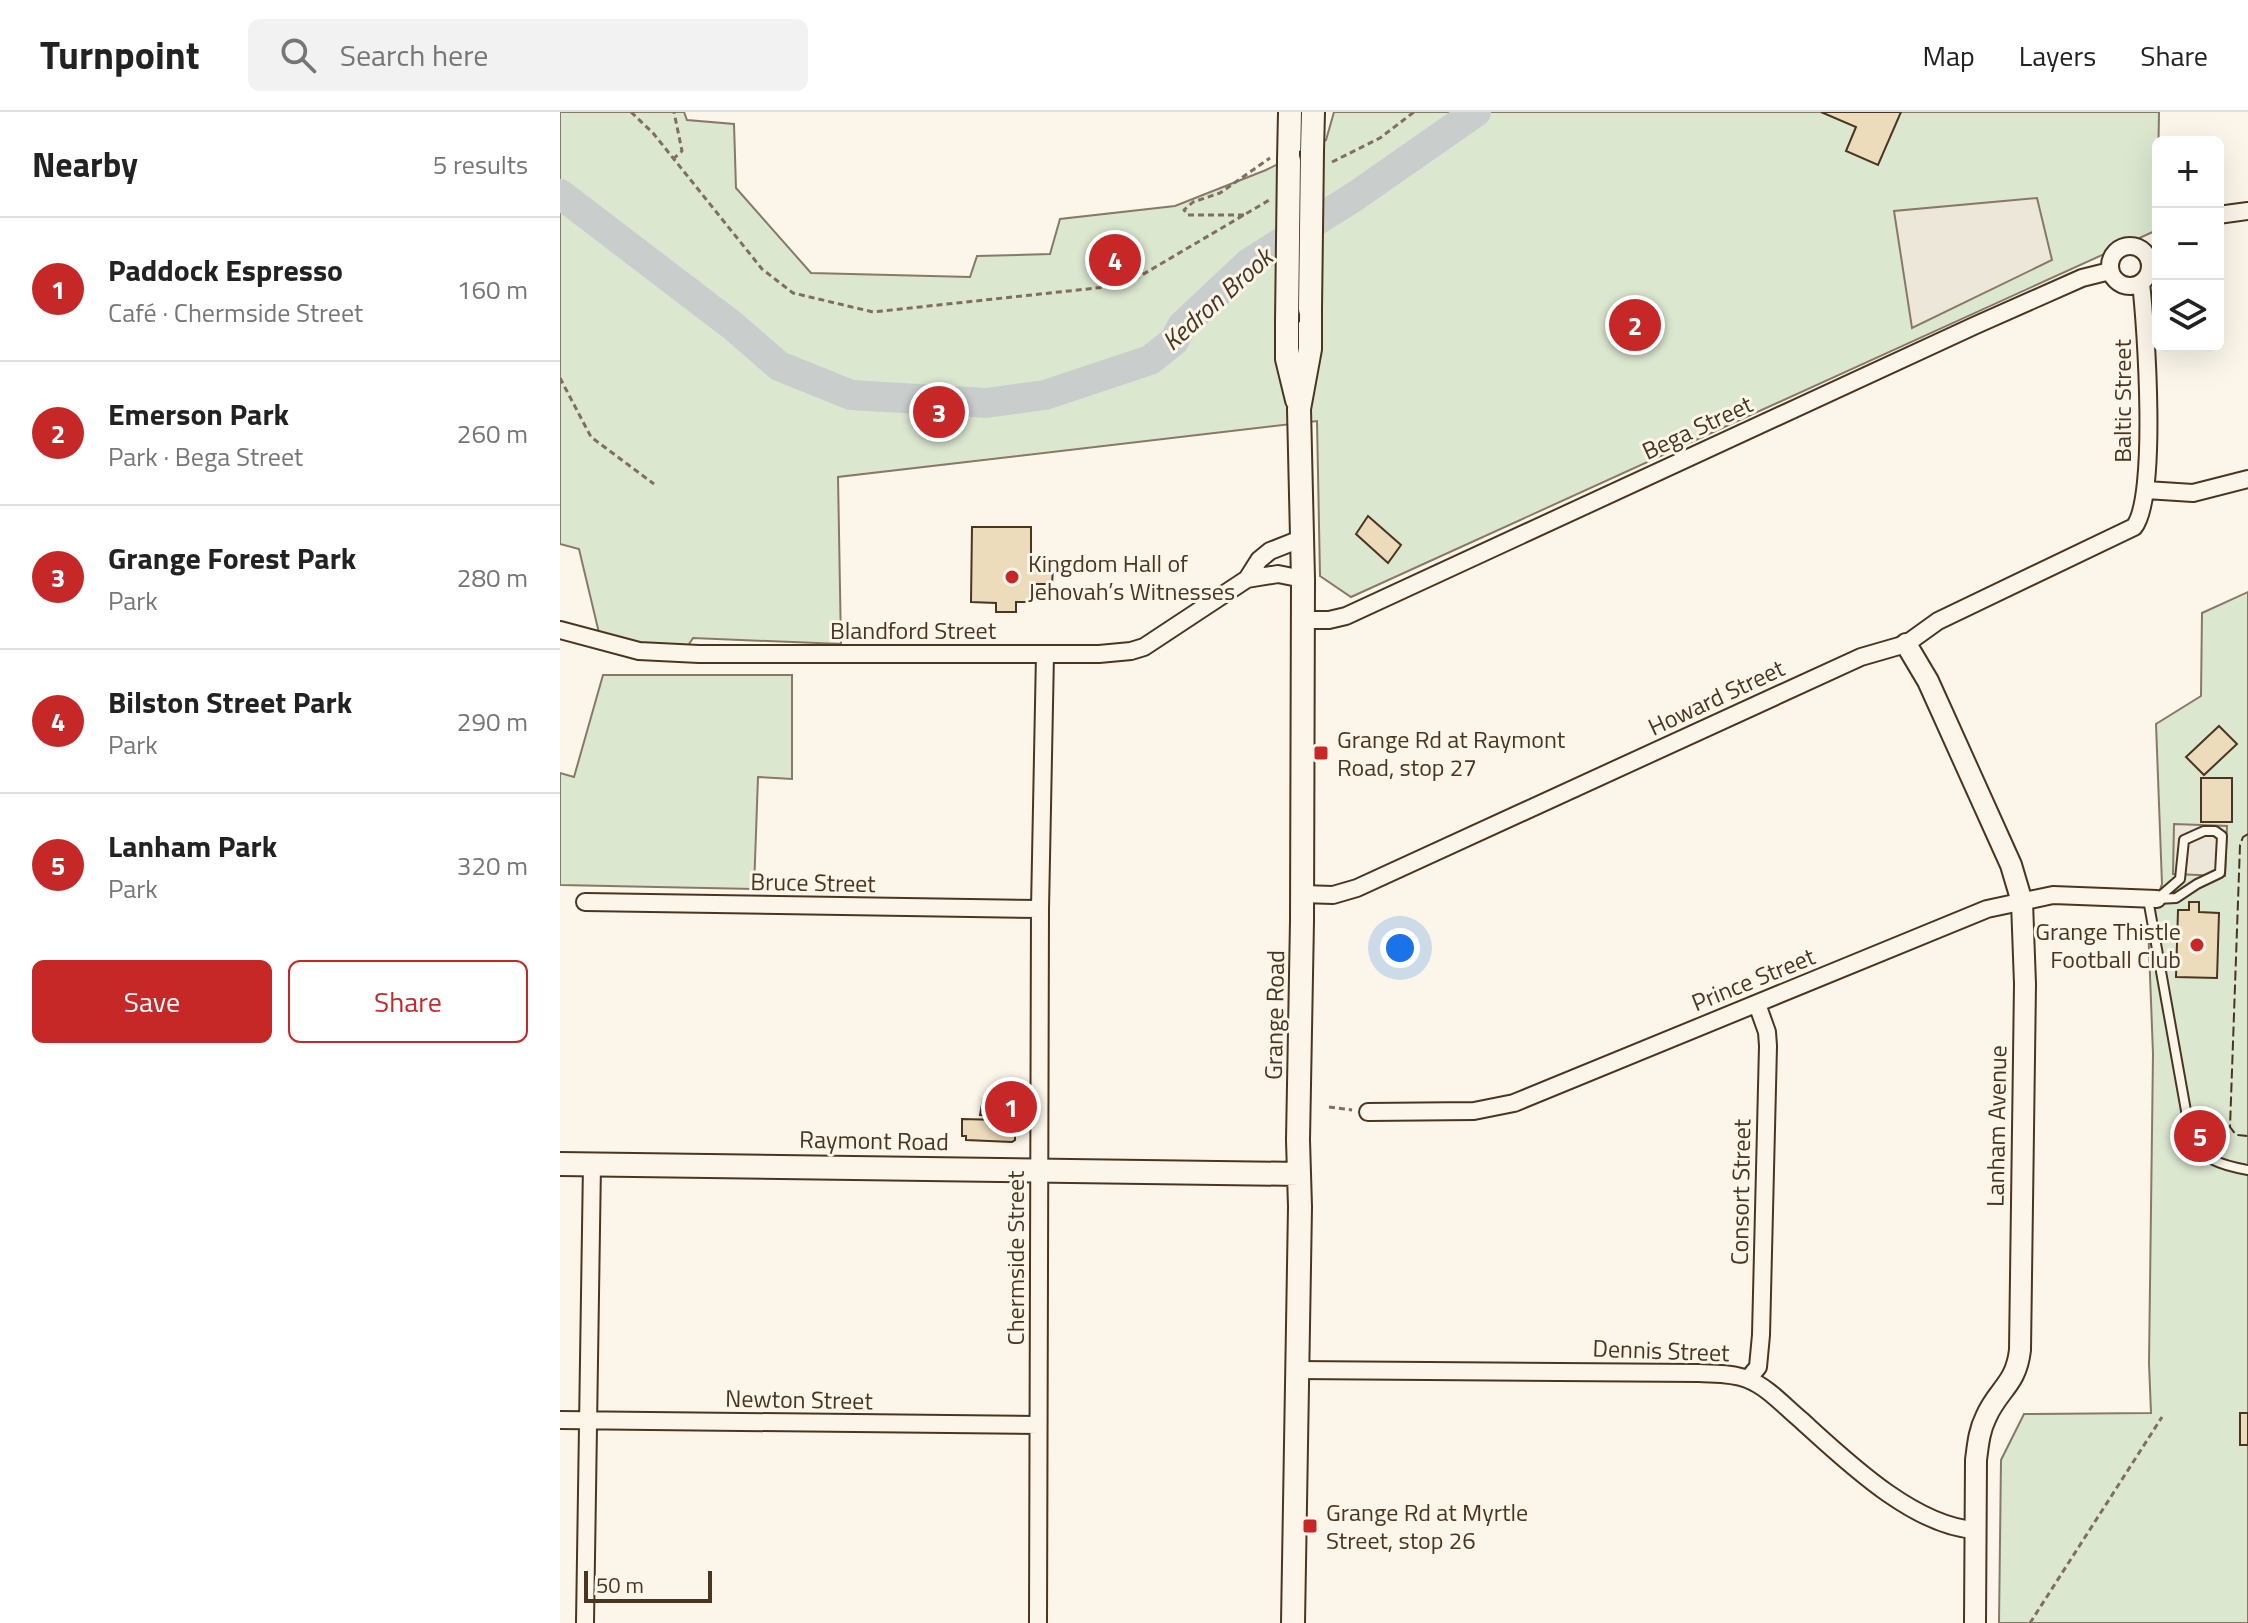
<!DOCTYPE html>
<html lang="en">
<head>
<meta charset="utf-8">
<style>
  :root { --surface:#fff; --page:#f2f2f2; --text:#222; --muted:#767676; --line:#e0e0e0; --accent:#c62828 }
  body { margin:0; font-family:"Titillium Web",sans-serif; background:var(--page); color:var(--text) }
  .controls { position:absolute; right:24px; top:24px; display:grid; overflow:hidden; border-radius:12px; box-shadow:0 8px 32px #0002 }
  .controls button { width:72px; height:72px; display:grid; place-items:center; padding:0; border:0; border-bottom:2px solid var(--line); background:var(--surface); color:var(--text); font:40px sans-serif }
  .scale { position:absolute; left:24px; bottom:20px; width:128px; box-sizing:border-box; padding-left:8px; border:4px solid #4a3520; border-top:0; font-size:22px; line-height:28px; white-space:nowrap; color:#4a3520; -webkit-text-stroke:6px #fbf6e9; paint-order:stroke }
  .you { position:absolute; left:840px; top:836px; width:28px; height:28px; margin:-20px; border:6px solid #fff; border-radius:50%; background:#1a73e8; box-shadow:0 0 0 12px #1a73e833 }
  .badge { display:grid; place-items:center; width:52px; height:52px; border-radius:50%; background:var(--accent); color:#fff; font-size:26px; font-weight:700 }
  .pin { position:absolute; translate:-50% -50%; border:4px solid #fff; box-shadow:0 2px 8px #0006 }
  .list { margin:0; padding:0; list-style:none }
  h2 { display:flex; justify-content:space-between; align-items:center; height:104px; margin:0; padding:0 32px; font-size:34px }
  h2 small { font-size:26px; font-weight:400; color:var(--muted) }
  .list li { display:grid; grid-template-columns:52px 1fr auto; gap:24px; align-items:center; box-sizing:border-box; height:144px; padding:0 32px; border-top:2px solid var(--line) }
  .list b { display:block; font-size:30px; white-space:nowrap }
  .list p { margin:0; font-size:26px; white-space:nowrap; color:var(--muted) }
  .list em { font-size:26px; font-style:normal; color:var(--muted) }
  .actions { display:flex; gap:16px; padding:24px 32px }
  .actions a { flex:1; padding:18px 0; border:2px solid var(--accent); border-radius:12px; text-align:center; font-size:28px; color:var(--accent) }
  .actions .main { background:var(--accent); color:#fff }
  .icon { flex:none; width:44px; height:44px; fill:none; stroke:currentColor; stroke-width:2; stroke-linecap:round; stroke-linejoin:round }
  .map { position:relative; flex:none; width:1688px; height:1511px; overflow:hidden }
  header { display:flex; align-items:center; gap:48px; box-sizing:border-box; height:112px; padding:0 40px; background:var(--surface); border-bottom:2px solid var(--line) }
  header strong { font-size:38px }
  nav { display:flex; gap:44px; margin-inline-start:auto; font-size:28px }
  .search { width:560px; height:72px; background:var(--page); display:flex; align-items:center; gap:20px; box-sizing:border-box; padding:0 28px; border-radius:12px; color:var(--muted); font-size:30px }
  main { display:flex }
  aside { flex:1; background:var(--surface) }
  .map>svg:first-child { display:block }
  .green { fill:#dce7d0; stroke:#887966; stroke-width:2 }
  .parking { fill:#ede7d9; stroke:#887966; stroke-width:2 }
  .lines { fill:none; stroke-linecap:round; stroke-linejoin:round }
  .river { stroke:#c9cecd; stroke-width:30 }
  .building { fill:#ecdcbc; stroke:#4a3520; stroke-width:2 }
  .service-casing { stroke:#4a3520; stroke-width:12 }
  .minor-casing { stroke:#4a3520; stroke-width:20 }
  .tertiary-casing { stroke:#4a3520; stroke-width:24 }
  .secondary-casing { stroke:#4a3520; stroke-width:26 }
  .path { stroke:#7f6f5c; stroke-width:3; stroke-dasharray:6 4; stroke-linecap:butt }
  .service { stroke:#fbf6e9; stroke-width:8 }
  .minor { stroke:#fbf6e9; stroke-width:16 }
  .tertiary { stroke:#fbf6e9; stroke-width:20 }
  .secondary { stroke:#fbf6e9; stroke-width:22 }
  .secondary-bridge-casing { stroke:#4a3520; stroke-width:26; stroke-linecap:butt }
  .secondary-bridge { stroke:#fbf6e9; stroke-width:22 }
  .fence { stroke:#4a3520; stroke-width:2; stroke-dasharray:10 4; stroke-linecap:butt }
  .poi-dot { fill:#c62828; stroke:#fbf6e9; stroke-width:3 }
  .labels { text-anchor:middle; dominant-baseline:central; stroke-width:6; stroke-linejoin:round; paint-order:stroke }
  .street-label { font-size:24px; fill:#4a3520; stroke:#fbf6e9 }
  .poi-label { font-size:24px; fill:#4a3520; stroke:#fbf6e9; text-anchor:start }
  .water-label { font-size:26px; font-style:italic; fill:#4a3520; stroke:#fbf6e9 }
</style>
</head>
<body>
<header>
<strong>Turnpoint</strong>
<div class="search"><svg class="icon" aria-label="search" viewBox="0 0 24 24"><circle cx="10" cy="10" r="6"/><path d="M15 15l6 6"/></svg>Search here</div>
<nav><a>Map</a><a>Layers</a><a>Share</a></nav>
</header>
<main>
<aside>
<h2>Nearby<small>5 results</small></h2>
<ul class="list">
<li><span class="badge">1</span><div><b>Paddock Espresso</b><p>Café · Chermside Street</p></div><em>160 m</em></li>
<li><span class="badge">2</span><div><b>Emerson Park</b><p>Park · Bega Street</p></div><em>260 m</em></li>
<li><span class="badge">3</span><div><b>Grange Forest Park</b><p>Park</p></div><em>280 m</em></li>
<li><span class="badge">4</span><div><b>Bilston Street Park</b><p>Park</p></div><em>290 m</em></li>
<li><span class="badge">5</span><div><b>Lanham Park</b><p>Park</p></div><em>320 m</em></li>
</ul>
<div class="actions"><a class="main">Save</a><a>Share</a></div>
</aside>
<div class="map">
<svg width="1688" height="1511" viewBox="0 0 1688 1511">
  <rect width="100%" height="100%" fill="#fbf6e9"/>
  <path class="green" d="M 0,0 L 124,0 L 127,8 L 174,12 L 176,76 L 251,161 L 410,165 L 417,144 L 490,142 L 500,107 L 615,94 L 706,58 L 766,28 L 774,0 L 1599,0 L 1597,118 L 791,485 L 760,464 L 757,309 L 278,365 L 281,532 L 133,526 L 127,535 L 85,533 L 39,521 L 19,437 L 0,432 Z
    M 1688,480 L 1688,1511 L 1439,1511 L 1441,1348 L 1464,1302 L 1591,1301 L 1589,1251 L 1593,942 L 1588,811 L 1602,772 L 1596,612 L 1641,584 L 1642,501 Z
    M 43,563 L 232,563 L 232,667 L 198,665 L 194,777 L 0,773 L 0,661 L 14,665 Z"/>
  <path class="parking" d="M 1477,86 L 1492,148 L 1352,216 L 1334,99 Z
    M 1614,712 L 1667,714 L 1665,764 L 1613,762 Z"/>
  <g class="lines">
    <path class="river" d="M 0,82 L 173,214 L 219,254 L 291,283 L 426,291 L 485,283 L 590,248 L 614,229 L 622,214 L 689,151 L 794,85 L 916,0"/>
  </g>
  <path class="building" d="M 1261,0 L 1341,0 L 1318,53 L 1286,39 L 1296,15 Z
    M 808,404 L 841,433 L 828,451 L 796,422 Z
    M 412,415 L 471,415 L 471,457 L 493,457 L 492,472 L 469,472 L 469,490 L 456,490 L 456,500 L 436,500 L 436,491 L 411,490 Z
    M 1659,614 L 1677,632 L 1644,663 L 1626,645 Z
    M 1641,666 L 1672,666 L 1672,710 L 1641,710 Z
    M 1629,790 L 1639,790 L 1639,800 L 1659,801 L 1657,866 L 1616,865 L 1618,798 L 1629,798 Z
    M 423,987 L 455,987 L 455,1004 L 420,1003 Z
    M 402,1007 L 440,1008 L 440,1013 L 455,1013 L 455,1028 L 452,1030 L 406,1028 L 406,1024 L 402,1024 Z
    M 1680,1301 L 1688,1301 L 1688,1333 L 1680,1333 Z"/>
  <g class="lines">
    <defs>
      <path id="service" d="M 1644,719 L 1655,719 L 1662,724 L 1660,761 L 1637,772 L 1616,786 L 1597,787 L 1620,767 L 1624,728 Z
        M 1588,787 L 1630,1021 C 1642,1048 1660,1053 1688,1058"/>
      <path id="minor" d="M 1658,103 L 1688,99
        M1550 154a20 20 0 1 1 40 0a20 20 0 1 1-40 0Z
        M 1586,378 L 1633,381 L 1688,367
        M 687,467 L 718,462 L 743,467
        M 743,508 L 769,508 L 786,504 L 1416,213 L 1522,166 L 1550,159
        M 0,518 L 79,539 L 139,542 L 539,542 L 571,539 L 584,535 L 687,467 L 699,448 L 710,439 L 743,426
        M 742,782 L 773,783 L 797,776 L 1301,545 L 1346,532 L 1378,509 L 1574,415 C 1598,386 1586,214 1581,171
        M 25,790 L 480,797
        M 808,1000 L 914,999 L 954,991 L 1427,797 L 1493,783 L 1597,787
        M 736,1258 L 1139,1261 C 1155,1262 1172,1261 1187,1267 C 1208,1275 1224,1294 1241,1308 C 1285,1348 1353,1414 1415,1418
        M 1188,1267 L 1198,1255 L 1201,1223 L 1208,934 L 1207,920 L 1197,892
        M 0,1308 L 478,1313
        M 25,1511 L 32,1052
        M 478,1511 L 480,797 L 485,542"/>
      <path id="tertiary" d="M 1346,532 L 1368,569 L 1451,753 L 1462,790 L 1465,872 L 1460,1238 C 1456,1273 1438,1277 1426,1305 C 1419,1319 1418,1333 1416,1348 L 1415,1511"/>
      <path id="secondary" d="M 752,39 L 753,0
        M 729,49 L 730,0
        M 727,210 L 727,247 L 737,288
        M 0,1052 L 739,1062
        M 733,1511 L 740,1095 L 738,1028 L 742,809 L 743,467 L 739,297 L 750,237 L 750,197"/>
    </defs>
    <use href="#service" class="service-casing"/>
    <use href="#minor" class="minor-casing"/>
    <use href="#tertiary" class="tertiary-casing"/>
    <use href="#secondary" class="secondary-casing"/>
    <path class="path" d="M 71,0 L 93,21 L 202,157 L 233,181 L 313,200 L 555,174 L 570,170 L 711,87
      M 113,47 L 122,39 L 114,0
      M 772,50 L 820,26 L 854,0
      M 684,103 L 628,103 L 624,98 L 633,90 L 660,81 L 710,46
      M 0,266 L 31,325 L 94,372
      M 769,995 L 792,998
      M 1470,1511 L 1602,1305"/>
    <use href="#service" class="service"/>
    <use href="#minor" class="minor"/>
    <use href="#tertiary" class="tertiary"/>
    <use href="#secondary" class="secondary"/>
    <defs>
      <path id="secondary-bridge" d="M 750,197 L 752,39
        M 727,210 L 729,49"/>
    </defs>
    <use href="#secondary-bridge" class="secondary-bridge-casing"/>
    <use href="#secondary-bridge" class="secondary-bridge"/>
    <path class="fence" d="M 1688,722 L 1683,725 L 1680,733 L 1670,1015 L 1676,1023 L 1688,1024"/>
  </g>
  <g class="poi-dot">
    <circle cx="452" cy="465" r="8"/>
    <rect x="753" y="633" width="16" height="16" rx="4"/>
    <circle cx="1637" cy="833" r="8"/>
    <rect x="742" y="1406" width="16" height="16" rx="4"/>
  </g>
  <g class="labels">
    <g class="street-label">
      <text transform="translate(1562 289) rotate(-90)">Baltic Street</text>
      <text transform="translate(1137 315) rotate(-25)">Bega Street</text>
      <text x="353" y="518">Blandford Street</text>
      <text transform="translate(1156 585) rotate(-25)">Howard Street</text>
      <text transform="translate(253 770) rotate(1)">Bruce Street</text>
      <text transform="translate(1193 867) rotate(-22)">Prince Street</text>
      <text transform="translate(714 903) rotate(-89)">Grange Road</text>
      <text transform="translate(1436 1014) rotate(-89)">Lanham Avenue</text>
      <text transform="translate(314 1028) rotate(1)">Raymont Road</text>
      <text transform="translate(1180 1080) rotate(-89)">Consort Street</text>
      <text transform="translate(455 1146) rotate(-90)">Chermside Street</text>
      <text transform="translate(1101 1238) rotate(2)">Dennis Street</text>
      <text transform="translate(239 1287) rotate(1)">Newton Street</text>
    </g>
    <g class="poi-label">
      <text x="468" y="451">Kingdom Hall of<tspan x="468" dy="28">Jehovah’s Witnesses</tspan></text>
      <text x="777" y="627">Grange Rd at Raymont<tspan x="777" dy="28">Road, stop 27</tspan></text>
      <text x="1621" y="819" text-anchor="end">Grange Thistle<tspan x="1621" dy="28">Football Club</tspan></text>
      <text x="766" y="1400">Grange Rd at Myrtle<tspan x="766" dy="28">Street, stop 26</tspan></text>
    </g>
    <g class="water-label">
      <text transform="translate(657 187) rotate(-42)">Kedron Brook</text>
    </g>
  </g>
</svg>
<div class="controls">
<button>+</button>
<button>−</button>
<button><svg class="icon" aria-label="layers" viewBox="0 0 24 24"><path d="M12 4l9 5-9 5-9-5zM3 14l9 5 9-5"/></svg></button>
</div>
<div class="scale">50 m</div>
<div class="you"></div>
<div class="pin badge" style="left:451px;top:995px">1</div>
<div class="pin badge" style="left:1075px;top:213px">2</div>
<div class="pin badge" style="left:379px;top:300px">3</div>
<div class="pin badge" style="left:555px;top:148px">4</div>
<div class="pin badge" style="left:1640px;top:1024px">5</div>
</div>
</main>
</body>
</html>
